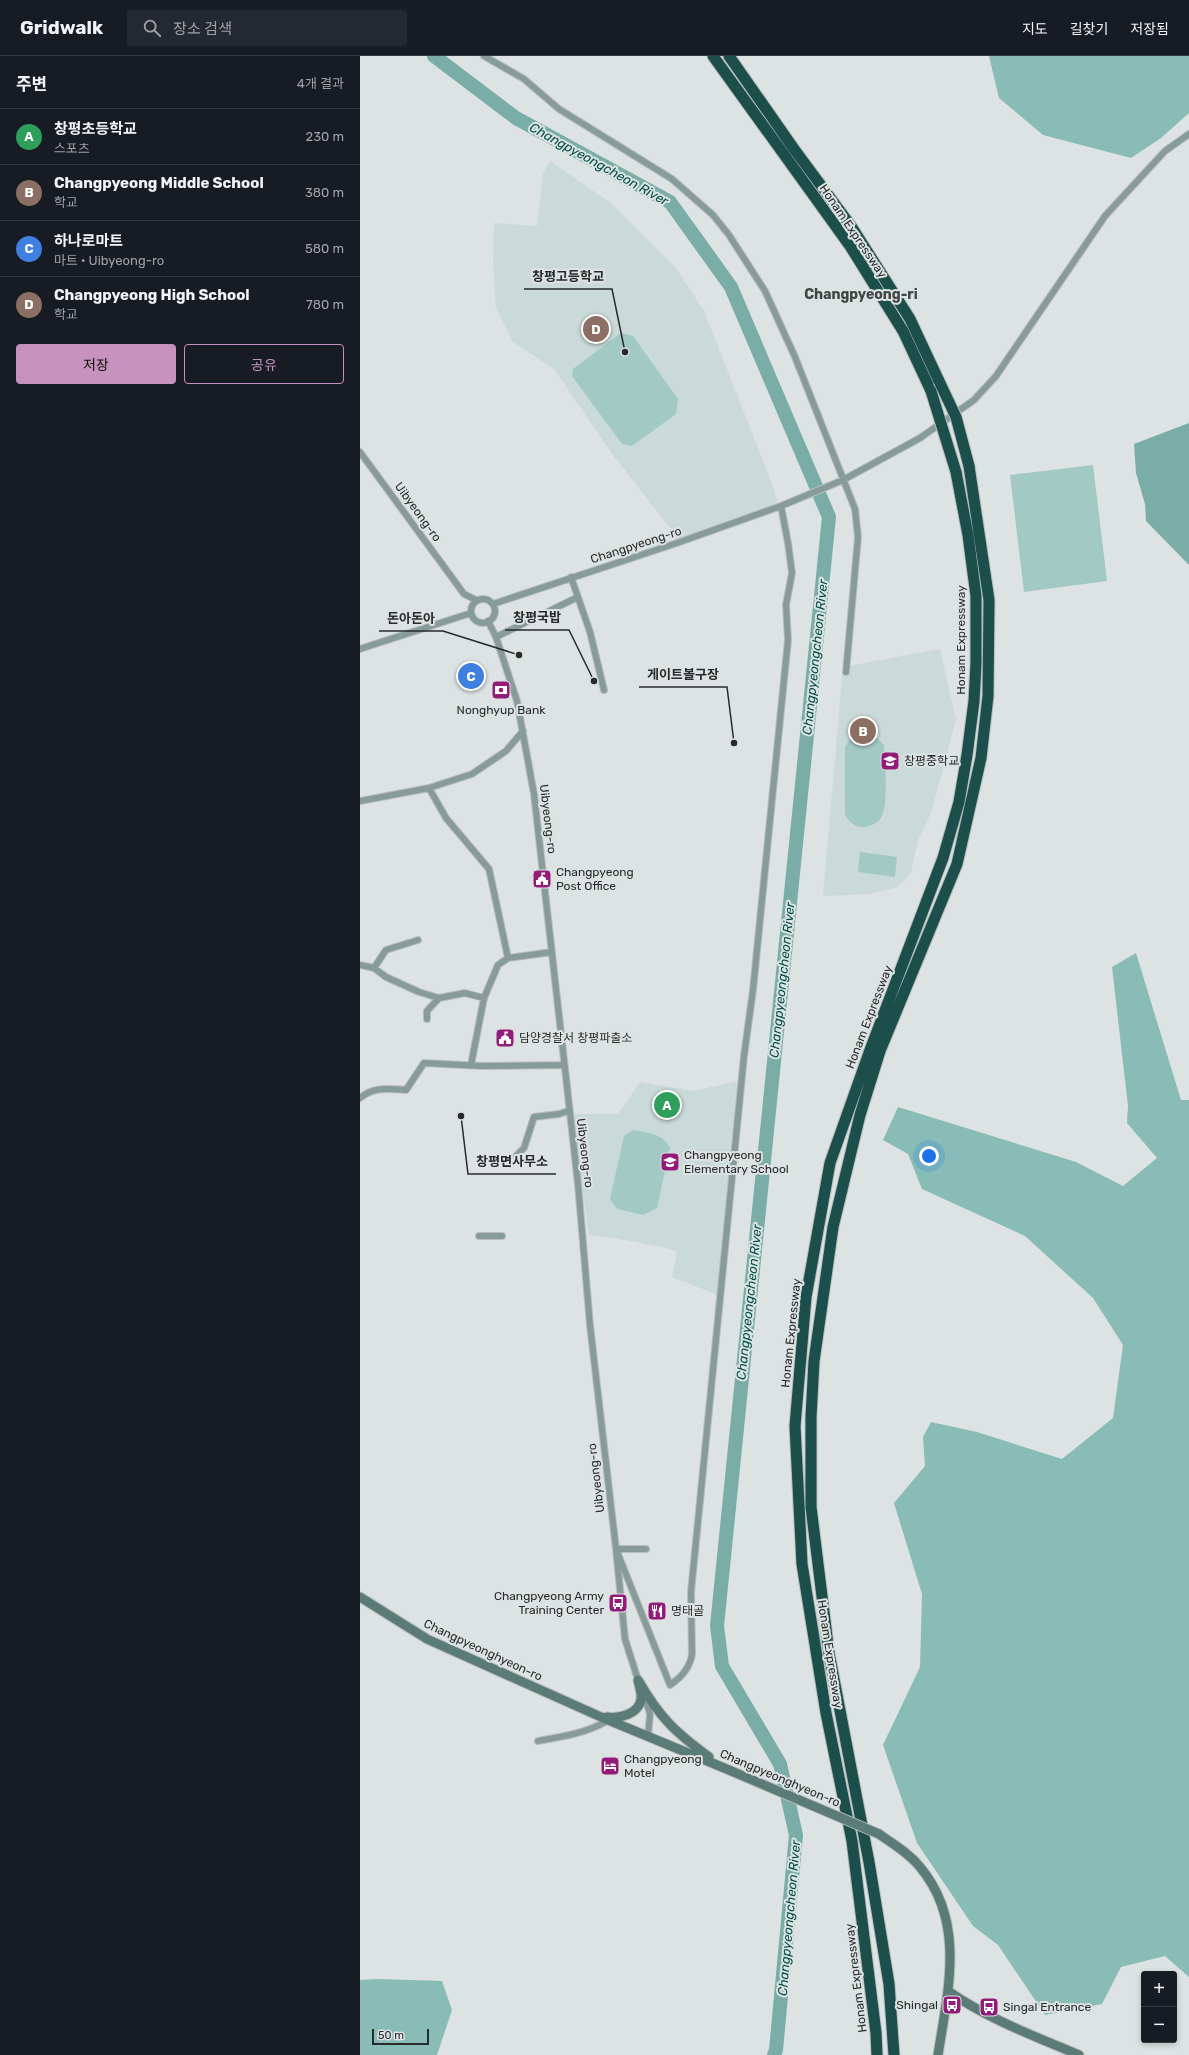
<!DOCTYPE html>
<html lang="ko">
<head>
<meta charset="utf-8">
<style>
  :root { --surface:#171b24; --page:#242831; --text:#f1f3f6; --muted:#9ea1a6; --line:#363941; --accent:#c792be }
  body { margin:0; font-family:Rubik,"Noto Sans KR",sans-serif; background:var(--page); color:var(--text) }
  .controls { position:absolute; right:12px; bottom:12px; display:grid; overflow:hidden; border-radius:4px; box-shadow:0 2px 6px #0003 }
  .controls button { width:36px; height:36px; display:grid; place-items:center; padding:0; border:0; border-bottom:1px solid var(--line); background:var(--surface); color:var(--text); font:20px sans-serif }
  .scale { position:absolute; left:12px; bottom:10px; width:57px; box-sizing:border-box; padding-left:4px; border:2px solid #282b2b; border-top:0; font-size:11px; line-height:14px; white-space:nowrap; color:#282b2b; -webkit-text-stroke:3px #dce3e2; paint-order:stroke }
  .you { position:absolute; left:569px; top:1100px; width:14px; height:14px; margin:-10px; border:3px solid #fff; border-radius:50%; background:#1a73e8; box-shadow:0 0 0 6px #1a73e833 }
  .badge { display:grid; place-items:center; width:26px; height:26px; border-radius:50%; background:var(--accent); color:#fff; font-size:13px; font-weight:700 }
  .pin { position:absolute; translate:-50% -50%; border:2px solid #fff; box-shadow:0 1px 4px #0006 }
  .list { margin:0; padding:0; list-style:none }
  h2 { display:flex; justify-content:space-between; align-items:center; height:52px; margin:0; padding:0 16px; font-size:17px }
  h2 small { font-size:13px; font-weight:400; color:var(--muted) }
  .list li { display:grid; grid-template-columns:26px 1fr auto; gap:12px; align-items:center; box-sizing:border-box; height:56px; padding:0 16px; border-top:1px solid var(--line) }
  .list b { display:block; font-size:15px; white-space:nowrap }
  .list p { margin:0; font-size:13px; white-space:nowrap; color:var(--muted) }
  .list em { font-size:13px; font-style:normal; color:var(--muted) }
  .actions { display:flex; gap:8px; padding:12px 16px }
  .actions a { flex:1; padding:9px 0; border:1px solid var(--accent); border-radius:4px; text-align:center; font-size:14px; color:var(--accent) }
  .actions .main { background:var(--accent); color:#111 }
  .icon { flex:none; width:22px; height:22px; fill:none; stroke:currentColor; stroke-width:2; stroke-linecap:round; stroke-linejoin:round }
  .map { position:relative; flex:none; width:829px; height:1999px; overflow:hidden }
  header { display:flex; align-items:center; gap:24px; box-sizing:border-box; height:56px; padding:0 20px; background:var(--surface); border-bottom:1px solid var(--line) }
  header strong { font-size:19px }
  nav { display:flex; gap:22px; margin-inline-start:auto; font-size:14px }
  .search { width:280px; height:36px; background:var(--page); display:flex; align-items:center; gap:10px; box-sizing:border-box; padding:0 14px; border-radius:4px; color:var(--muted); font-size:15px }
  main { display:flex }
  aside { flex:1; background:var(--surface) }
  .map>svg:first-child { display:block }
  .built { fill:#cadad8 }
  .green { fill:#a3c9c5 }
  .forest { fill:#89bcb7 }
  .water { fill:#7aada8 }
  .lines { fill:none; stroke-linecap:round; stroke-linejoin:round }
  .river { stroke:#7aada8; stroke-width:14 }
  .street-casing { stroke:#b8bebd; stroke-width:8 }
  .secondary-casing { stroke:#b8bebd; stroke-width:11 }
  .highway-casing { stroke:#b8bebd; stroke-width:13 }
  .street { stroke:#879c9a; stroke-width:6 }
  .secondary { stroke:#5b7b78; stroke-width:9 }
  .highway { stroke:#1c4f4b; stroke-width:11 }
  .secondary-bridge-casing { stroke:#b8bebd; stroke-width:11; stroke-linecap:butt }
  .highway-bridge-casing { stroke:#b8bebd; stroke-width:13; stroke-linecap:butt }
  .secondary-bridge { stroke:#5b7b78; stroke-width:9 }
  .highway-bridge { stroke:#1c4f4b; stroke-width:11 }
  .labels { text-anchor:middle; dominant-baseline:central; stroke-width:4; stroke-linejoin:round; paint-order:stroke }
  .street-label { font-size:12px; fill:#282b2b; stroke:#dce3e2 }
  .poi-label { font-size:12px; fill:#282b2b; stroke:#dce3e2; text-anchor:start }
  .water-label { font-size:13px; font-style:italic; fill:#004f4b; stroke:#dce3e2 }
  .quarter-label { font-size:14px; font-weight:bold; fill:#404645; stroke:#dce3e2 }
  .leader { fill:none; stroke:#282b2b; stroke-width:1.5 }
  .callout-dot { fill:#282b2b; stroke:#dce3e2; stroke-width:1.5 }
  .callout-label { font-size:13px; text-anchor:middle; font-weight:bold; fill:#282b2b; stroke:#dce3e2; stroke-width:4; stroke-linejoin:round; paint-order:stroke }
</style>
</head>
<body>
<header>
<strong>Gridwalk</strong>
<div class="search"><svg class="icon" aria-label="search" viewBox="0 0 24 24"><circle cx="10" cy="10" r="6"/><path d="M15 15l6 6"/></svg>장소 검색</div>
<nav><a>지도</a><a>길찾기</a><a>저장됨</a></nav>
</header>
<main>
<aside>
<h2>주변<small>4개 결과</small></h2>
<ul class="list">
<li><span class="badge" style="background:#2e9e5b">A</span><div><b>창평초등학교</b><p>스포츠</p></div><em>230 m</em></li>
<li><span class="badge" style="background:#8d6e63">B</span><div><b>Changpyeong Middle School</b><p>학교</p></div><em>380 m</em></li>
<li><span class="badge" style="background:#3f7fe0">C</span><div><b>하나로마트</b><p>마트 · Uibyeong-ro</p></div><em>580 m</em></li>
<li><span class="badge" style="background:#8d6e63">D</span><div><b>Changpyeong High School</b><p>학교</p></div><em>780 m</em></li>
</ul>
<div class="actions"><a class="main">저장</a><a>공유</a></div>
</aside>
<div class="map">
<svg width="829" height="1999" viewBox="0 0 829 1999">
  <rect width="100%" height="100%" fill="#dce3e2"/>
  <path class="built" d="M 190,105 L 252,148 L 316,212 L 344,255 L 409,420 L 419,449 L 318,486 L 311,473 L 253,399 L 194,313 L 152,285 L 136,251 L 133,208 L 134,167 L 177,170 L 183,118 Z
    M 580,593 L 596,664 L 571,757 L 558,784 L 551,817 L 538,831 L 510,838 L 463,840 L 483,611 Z
    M 379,1025 L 358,1239 L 312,1221 L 317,1196 L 307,1192 L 254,1182 L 229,1179 L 212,1058 L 258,1058 L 280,1026 L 333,1035 Z"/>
  <path class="green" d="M 261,277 L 273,280 L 318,343 L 316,358 L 272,390 L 262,388 L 212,320 L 213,313 Z
    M 733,409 L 747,525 L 664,536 L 650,419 Z
    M 499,678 L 514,679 L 524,689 C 524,706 530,749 520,763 C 517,768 510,770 504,771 C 495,772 490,766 485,759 L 485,691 L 490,683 Z
    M 500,796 L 537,801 L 535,821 L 498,816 Z
    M 273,1074 C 288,1077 303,1077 310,1092 L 297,1152 L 283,1159 L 257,1153 L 250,1143 L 264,1080 Z"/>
  <path class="forest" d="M 629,0 L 829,0 L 829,57 L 801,82 L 771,102 L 683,79 L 639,42 Z
    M 776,897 L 821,1044 L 829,1044 L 829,1921 L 805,1900 L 761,1911 L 742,1948 L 685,1959 L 638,1889 L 613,1870 L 557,1787 L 523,1689 L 560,1611 L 562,1538 L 534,1447 L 565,1410 L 563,1381 L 571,1366 L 617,1376 L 702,1403 L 753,1362 L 763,1289 L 733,1242 L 665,1180 L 562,1133 L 548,1098 L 523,1084 L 538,1051 L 716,1106 L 763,1130 L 797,1102 L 767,1067 L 768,1050 L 752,911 Z
    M 19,1923 L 82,1925 L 92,1954 L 77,1999 L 0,1999 L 0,1924 Z"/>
  <path class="water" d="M 829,367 L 829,509 L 786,465 L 785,448 L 776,417 L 774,388 Z"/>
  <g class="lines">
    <path class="river" d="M 74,0 L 156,62 L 310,146 L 371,231 L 469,461 L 357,1570 L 362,1610 L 420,1708 L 436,1779 L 416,1994 L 414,1999"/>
    <defs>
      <path id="street" d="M 124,0 L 164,23 L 199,53 L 312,123 L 353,159 L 369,179 L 405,235 L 435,301 L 495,453 L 498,481 L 486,616
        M 0,396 L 104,538 L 116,544
        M 211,521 L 230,576 L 244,634
        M111 555a12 12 0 1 1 24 0a12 12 0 1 1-24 0Z
        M 133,548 L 317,487 L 421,450 L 483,424 L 560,382 L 614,344 L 636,320 L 745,160 L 805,95 L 829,78
        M 128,565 L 136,581 L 157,645 L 174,738 L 218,1128 L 230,1269 L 256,1493 L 265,1583 L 279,1627
        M 136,581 L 218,541
        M 0,593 L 111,557
        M 0,745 L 69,732
        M 148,902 L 129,813 L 86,762 L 69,732 L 112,718 L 146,695 L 163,675
        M 0,909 L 14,912 L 26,894 L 58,884
        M 14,912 L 26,921 L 59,936 L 79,942 L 105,937 L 124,942 L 138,909 L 148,902 L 192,896
        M 67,963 L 67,955 L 79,942
        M 111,1009 L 124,942
        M 0,1042 C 14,1030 29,1033 46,1034 L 64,1007 L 122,1010 L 204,1009
        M 156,1100 L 164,1092 L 174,1061 L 199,1058 L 208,1055
        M 119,1180 L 142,1180
        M 286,1493 L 256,1493 L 310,1629 C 322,1621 330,1612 332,1598 L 331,1536 L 384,1000 L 393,934 L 428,584 L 426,549 L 432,517 L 428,487 L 421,450
        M 285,1641 L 290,1658 L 288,1681
        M 178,1685 C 202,1681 227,1677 249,1664"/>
      <path id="secondary" d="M 0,1541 L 67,1583 L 241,1661 L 369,1714
        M 247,1661 C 259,1663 279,1658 281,1643 C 282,1637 279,1630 278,1624 C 300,1662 315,1676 349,1701
        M 519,1778 C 533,1788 549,1797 560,1811 C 606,1866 588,1934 578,1999
        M 588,1935 C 628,1963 674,1980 719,1999"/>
      <path id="highway" d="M 353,0 L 490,190 L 543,275 L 571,335
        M 369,0 L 434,93 L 491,170 L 550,263 L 579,325
        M 517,1999 L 516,1977 L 492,1785 L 466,1657 L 442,1508 L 435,1370 L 446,1241 L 470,1107 L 510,994 L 583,802 L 599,746 L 607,699 L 614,645 L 616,607 L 616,540 L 608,479 L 596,416
        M 534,1999 L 529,1928 L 509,1806 L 469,1597 L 451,1451 L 451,1361 L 454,1305 L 473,1171 L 500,1059 L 520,995 L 597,808 L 621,702 L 628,640 L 629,544 L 609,410"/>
    </defs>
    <use href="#street" class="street-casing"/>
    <use href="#secondary" class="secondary-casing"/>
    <use href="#highway" class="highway-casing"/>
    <use href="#street" class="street"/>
    <use href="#secondary" class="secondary"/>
    <use href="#highway" class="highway"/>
    <defs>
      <path id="secondary-bridge" d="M 369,1714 L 519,1778"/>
      <path id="highway-bridge" d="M 579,325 L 596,361 L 609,410
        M 571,335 L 596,416"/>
    </defs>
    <use href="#secondary-bridge" class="secondary-bridge-casing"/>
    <use href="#highway-bridge" class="highway-bridge-casing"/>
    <use href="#secondary-bridge" class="secondary-bridge"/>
    <use href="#highway-bridge" class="highway-bridge"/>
  </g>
  <defs>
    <symbol id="bank-square" viewBox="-11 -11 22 22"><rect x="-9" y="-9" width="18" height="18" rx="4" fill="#931c79" stroke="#dce3e2"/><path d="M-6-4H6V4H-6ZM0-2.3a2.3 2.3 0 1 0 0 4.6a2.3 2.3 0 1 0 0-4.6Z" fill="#fff"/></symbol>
    <symbol id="school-square" viewBox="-11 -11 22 22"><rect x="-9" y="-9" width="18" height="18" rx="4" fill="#931c79" stroke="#dce3e2"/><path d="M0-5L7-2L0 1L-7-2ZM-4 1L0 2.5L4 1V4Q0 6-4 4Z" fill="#fff"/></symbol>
    <symbol id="civic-square" viewBox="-11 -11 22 22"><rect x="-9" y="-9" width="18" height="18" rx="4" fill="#931c79" stroke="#dce3e2"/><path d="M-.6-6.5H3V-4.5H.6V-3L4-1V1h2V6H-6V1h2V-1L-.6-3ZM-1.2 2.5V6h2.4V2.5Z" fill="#fff"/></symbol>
    <symbol id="bus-square" viewBox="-11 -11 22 22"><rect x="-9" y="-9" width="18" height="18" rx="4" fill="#931c79" stroke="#dce3e2"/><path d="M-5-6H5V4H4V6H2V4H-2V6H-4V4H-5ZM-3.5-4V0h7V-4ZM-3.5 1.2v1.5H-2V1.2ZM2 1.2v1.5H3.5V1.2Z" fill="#fff"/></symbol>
    <symbol id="restaurant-square" viewBox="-11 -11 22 22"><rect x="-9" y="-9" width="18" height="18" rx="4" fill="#931c79" stroke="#dce3e2"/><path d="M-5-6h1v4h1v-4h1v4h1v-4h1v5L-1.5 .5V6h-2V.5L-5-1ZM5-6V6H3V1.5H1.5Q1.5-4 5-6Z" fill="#fff"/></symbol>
    <symbol id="hotel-square" viewBox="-11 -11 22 22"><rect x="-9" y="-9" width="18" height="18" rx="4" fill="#931c79" stroke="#dce3e2"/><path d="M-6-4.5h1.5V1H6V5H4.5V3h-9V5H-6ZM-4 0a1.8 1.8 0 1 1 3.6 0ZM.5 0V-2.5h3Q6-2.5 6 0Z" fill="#fff"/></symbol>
  </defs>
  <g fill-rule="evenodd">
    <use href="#bank-square" x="130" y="623" width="22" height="22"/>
    <use href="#school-square" x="519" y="694" width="22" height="22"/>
    <use href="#civic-square" x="171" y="812" width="22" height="22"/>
    <use href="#civic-square" x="134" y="971" width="22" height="22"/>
    <use href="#school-square" x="299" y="1095" width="22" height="22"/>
    <use href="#bus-square" x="247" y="1536" width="22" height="22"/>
    <use href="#restaurant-square" x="286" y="1544" width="22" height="22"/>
    <use href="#hotel-square" x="239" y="1699" width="22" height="22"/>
    <use href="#bus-square" x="581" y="1938" width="22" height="22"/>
    <use href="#bus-square" x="618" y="1940" width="22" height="22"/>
  </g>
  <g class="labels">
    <g class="street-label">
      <text transform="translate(493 175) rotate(56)">Honam Expressway</text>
      <text transform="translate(58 456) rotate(54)">Uibyeong-ro</text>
      <text transform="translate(276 489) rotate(-18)">Changpyeong-ro</text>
      <text transform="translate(601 584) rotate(-90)">Honam Expressway</text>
      <text transform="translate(188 763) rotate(83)">Uibyeong-ro</text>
      <text transform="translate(509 961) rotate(-69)">Honam Expressway</text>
      <text transform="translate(225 1097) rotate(83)">Uibyeong-ro</text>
      <text transform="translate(431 1277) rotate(-84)">Honam Expressway</text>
      <text transform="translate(236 1422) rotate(-97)">Uibyeong-ro</text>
      <text transform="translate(123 1594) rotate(25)">Changpyeonghyeon-ro</text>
      <text transform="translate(470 1598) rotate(81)">Honam Expressway</text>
      <text transform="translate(420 1722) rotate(23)">Changpyeonghyeon-ro</text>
      <text transform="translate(496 1922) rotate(-97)">Honam Expressway</text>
    </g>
    <g class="poi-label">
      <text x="141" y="654" text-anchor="middle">Nonghyup Bank</text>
      <text x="544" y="705">창평중학교</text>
      <text x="196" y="816">Changpyeong<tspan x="196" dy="14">Post Office</tspan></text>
      <text x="159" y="982">담양경찰서 창평파출소</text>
      <text x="324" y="1099">Changpyeong<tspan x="324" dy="14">Elementary School</tspan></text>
      <text x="244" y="1540" text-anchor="end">Changpyeong Army<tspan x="244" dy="14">Training Center</tspan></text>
      <text x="311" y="1555">명태골</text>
      <text x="264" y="1703">Changpyeong<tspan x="264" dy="14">Motel</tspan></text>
      <text x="578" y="1949" text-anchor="end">Shingal</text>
      <text x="643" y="1951">Singal Entrance</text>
    </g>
    <g class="water-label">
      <text transform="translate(239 108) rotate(29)">Changpyeongcheon River</text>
      <text transform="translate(455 601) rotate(-84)">Changpyeongcheon River</text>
      <text transform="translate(422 924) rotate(-84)">Changpyeongcheon River</text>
      <text transform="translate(389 1246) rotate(-84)">Changpyeongcheon River</text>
      <text transform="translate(429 1862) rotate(-85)">Changpyeongcheon River</text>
    </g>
    <g class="quarter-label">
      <text x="501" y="238">Changpyeong-ri</text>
    </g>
  </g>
  <path class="leader" d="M265 296L252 233H164M234 625L209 574H145M159 599L83 575H19M374 687L367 631H279M101 1060L108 1118H196"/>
  <g class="callout-dot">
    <circle cx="265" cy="296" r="4"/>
    <circle cx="234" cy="625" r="4"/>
    <circle cx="159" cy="599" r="4"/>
    <circle cx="374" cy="687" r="4"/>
    <circle cx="101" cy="1060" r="4"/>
  </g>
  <g class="callout-label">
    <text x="208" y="225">창평고등학교</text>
    <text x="177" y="566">창평국밥</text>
    <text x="51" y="567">돈아돈아</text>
    <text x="323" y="623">게이트볼구장</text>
    <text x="152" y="1110">창평면사무소</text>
  </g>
</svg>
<div class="controls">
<button>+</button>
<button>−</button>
</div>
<div class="scale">50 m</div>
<div class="you"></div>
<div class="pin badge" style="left:307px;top:1049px;background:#2e9e5b">A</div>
<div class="pin badge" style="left:503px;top:675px;background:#8d6e63">B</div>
<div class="pin badge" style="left:111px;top:620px;background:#3f7fe0">C</div>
<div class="pin badge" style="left:236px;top:273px;background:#8d6e63">D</div>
</div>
</main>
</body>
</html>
